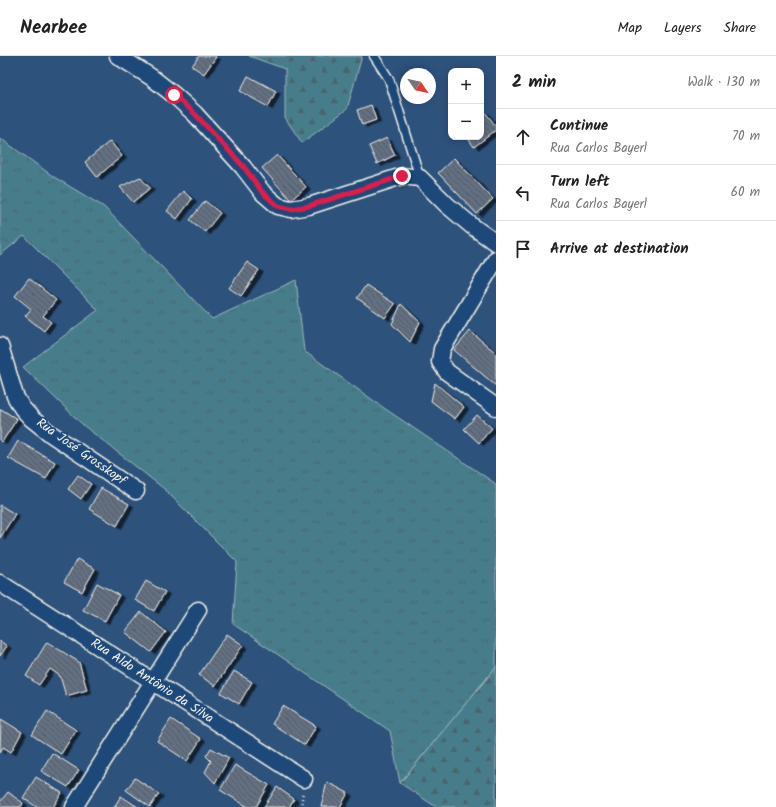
<!DOCTYPE html>
<html lang="en">
<head>
<meta charset="utf-8">
<style>
  :root { --surface:#fff; --page:#f6f6f6; --text:#222; --muted:#767676; --line:#e0e0e0 }
  body { margin:0; font-family:Kalam,sans-serif; background:var(--page); color:var(--text) }
  .controls { position:absolute; right:12px; top:12px; display:grid; overflow:hidden; border-radius:8px; box-shadow:0 2px 10px #0003 }
  .controls button { width:36px; height:36px; display:grid; place-items:center; padding:0; border:0; border-bottom:1px solid var(--line); background:var(--surface); color:var(--text); font:20px sans-serif }
  .compass { position:absolute; left:400px; top:12px; width:36px; height:36px; border-radius:50%; background:var(--surface); box-shadow:0 2px 10px #0003; rotate:124deg }
  .stop { position:absolute; width:12px; height:12px; margin:-9px; border:3px solid #e11d48; border-radius:50%; background:#fff }
  .stop.end { background:#e11d48; border-color:#fff; box-shadow:0 1px 4px #0008 }
  .list { margin:0; padding:0; list-style:none }
  h2 { display:flex; justify-content:space-between; align-items:center; height:52px; margin:0; padding:0 16px; font-size:17px }
  h2 small { font-size:13px; font-weight:400; color:var(--muted) }
  .list li { display:grid; grid-template-columns:26px 1fr auto; gap:12px; align-items:center; box-sizing:border-box; height:56px; padding:0 16px; border-top:1px solid var(--line) }
  .list b { display:block; font-size:15px; white-space:nowrap }
  .list p { margin:0; font-size:13px; white-space:nowrap; color:var(--muted) }
  .list em { font-size:13px; font-style:normal; color:var(--muted) }
  .icon { flex:none; width:22px; height:22px; fill:none; stroke:currentColor; stroke-width:2; stroke-linecap:round; stroke-linejoin:round }
  .map { position:relative; flex:none; width:496px; height:751px; overflow:hidden }
  header { display:flex; align-items:center; gap:24px; box-sizing:border-box; height:56px; padding:0 20px; background:var(--surface); border-bottom:1px solid var(--line) }
  header strong { font-size:19px }
  nav { display:flex; gap:22px; margin-inline-start:auto; font-size:14px }
  main { display:flex }
  aside { flex:1; background:var(--surface) }
  .map>svg:first-child { display:block }
  .grass { fill:url(#grass-tufts); stroke:#9eb7ba }
  .forest { fill:url(#forest-firs); stroke:#9eb7ba }
  .building { fill:url(#building-back-hatch); stroke:#f4f1e8; filter:url(#shadow) }
  .lines { fill:none; stroke-linecap:round; stroke-linejoin:round }
  .service-casing { stroke:#f4f1e8; stroke-width:11 }
  .minor-casing { stroke:#f4f1e8; stroke-width:19 }
  .path { stroke:#f4f1e8; stroke-width:2.5; stroke-dasharray:1 3; stroke-linecap:butt }
  .service { stroke:#1f4a7a; stroke-width:8 }
  .minor { stroke:#1f4a7a; stroke-width:16 }
  .route { stroke:#e11d48; stroke-width:5 }
  .labels { text-anchor:middle; dominant-baseline:central; stroke-width:3.5; stroke-linejoin:round; paint-order:stroke }
  .street-label { font-size:13px; fill:#f4f1e8; stroke:#1f4a7a }
</style>
</head>
<body>
<header>
<strong>Nearbee</strong>
<nav><a>Map</a><a>Layers</a><a>Share</a></nav>
</header>
<main>
<div class="map">
<svg width="496" height="751" viewBox="0 0 496 751">
  <defs>
    <pattern id="grass-tufts" width="24" height="20" patternUnits="userSpaceOnUse"><rect width="24" height="20" fill="#477d8b"/><path d="M3 7l-1-3M5 7V3M7 7l1-3M15 17l-1-3M17 17v-4M19 17l1-3" fill="none" stroke="#48656c"/></pattern>
    <pattern id="forest-firs" width="22" height="20" patternUnits="userSpaceOnUse"><rect width="22" height="20" fill="#477d8b"/><path d="M5 1l3.5 6h-7zM16 11l3.5 6h-7z" fill="#48656c"/></pattern>
    <pattern id="building-back-hatch" width="6" height="6" patternUnits="userSpaceOnUse"><rect width="6" height="6" fill="#637082"/><path d="M-1 5l2 2M0 0l6 6M5-1l2 2" fill="none" stroke="#555a61"/></pattern>
    <filter id="shadow"><feDropShadow dx="4.5" dy="2.5" stdDeviation="0" flood-color="#0009"/></filter>
  </defs>
  <rect width="100%" height="100%" fill="#2d527c"/>
  <filter id="ink" filterUnits="userSpaceOnUse"><feTurbulence type="fractalNoise" baseFrequency=".025" numOctaves="2"/><feDisplacementMap in="SourceGraphic" scale="8" xChannelSelector="R" yChannelSelector="G"/><feConvolveMatrix kernelMatrix="1 2 1 2 8 2 1 2 1" color-interpolation-filters="sRGB"/></filter>
  <g filter="url(#ink)">
    <path class="grass" d="M 0,82 L 54,121 L 104,151 L 212,263 L 296,224 L 304,295 L 384,352 L 496,428 L 496,611 L 400,727 L 390,675 L 233,568 L 237,506 L 163,432 L 83,369 L 23,311 L 98,254 L 24,180 L 0,199 Z"/>
    <path class="forest" d="M 249,0 L 362,0 L 347,53 L 302,87 L 285,62 L 285,13 Z
      M 496,611 L 496,751 L 436,751 L 400,727 Z"/>
    <path class="building" d="M 199,0 L 215,0 L 216,1 L 204,18 L 192,10 Z
      M 248,20 L 276,35 L 268,51 L 240,35 Z
      M 371,49 L 376,64 L 362,69 L 357,54 Z
      M 484,55 L 496,70 L 496,74 L 474,91 L 467,81 L 481,81 L 481,57 Z
      M 387,82 L 395,99 L 377,108 L 369,90 Z
      M 110,85 L 122,100 L 97,121 L 85,106 Z
      M 277,99 L 306,131 L 291,144 L 262,112 Z
      M 454,102 L 493,143 L 477,158 L 438,117 Z
      M 140,121 L 150,132 L 133,146 L 120,131 Z
      M 183,135 L 192,143 L 177,163 L 167,155 Z
      M 205,145 L 220,157 L 205,176 L 190,164 Z
      M 247,206 L 259,214 L 241,240 L 229,232 Z
      M 29,222 L 56,244 L 43,260 L 51,266 L 44,275 L 25,260 L 31,253 L 15,240 Z
      M 366,229 L 395,248 L 385,262 L 357,242 Z
      M 401,248 L 420,266 L 410,286 L 392,268 Z
      M 470,275 L 496,297 L 496,330 L 454,294 Z
      M 435,327 L 464,351 L 455,363 L 431,345 Z
      M 1,353 L 17,363 L 2,386 L 0,385 L 0,356 Z
      M 477,359 L 492,372 L 479,387 L 464,373 Z
      M 18,385 L 55,406 L 46,423 L 8,402 Z
      M 78,419 L 91,428 L 81,443 L 68,433 Z
      M 101,432 L 129,448 L 117,470 L 89,453 Z
      M 0,449 L 15,458 L 0,482 Z
      M 77,503 L 95,513 L 82,536 L 64,526 Z
      M 146,525 L 165,536 L 154,555 L 135,544 Z
      M 97,527 L 119,539 L 105,565 L 83,554 Z
      M 141,556 L 166,576 L 151,596 L 125,576 Z
      M 227,578 L 243,589 L 215,630 L 199,619 Z
      M 0,585 L 7,590 L 0,600 Z
      M 47,586 L 79,606 L 87,634 L 66,640 L 60,620 L 50,613 L 39,629 L 26,620 Z
      M 234,615 L 252,626 L 239,648 L 221,637 Z
      M 283,650 L 316,670 L 305,689 L 272,668 Z
      M 47,655 L 76,674 L 61,698 L 32,679 Z
      M 1,663 L 22,676 L 11,696 L 3,691 L 0,696 Z
      M 171,663 L 201,683 L 187,705 L 157,685 Z
      M 211,692 L 229,702 L 215,727 L 205,716 L 211,705 L 206,700 Z
      M 52,697 L 79,714 L 68,731 L 41,715 Z
      M 235,709 L 269,729 L 256,751 L 248,751 L 220,734 Z
      M 36,721 L 62,737 L 53,751 L 37,751 L 23,742 Z
      M 135,722 L 159,738 L 150,751 L 126,734 Z
      M 327,726 L 348,737 L 340,751 L 321,751 Z
      M 277,731 L 294,743 L 289,751 L 264,751 Z
      M 8,736 L 23,747 L 21,751 L 0,751 L 0,746 Z
      M 121,740 L 138,751 L 114,751 Z"/>
    <g class="lines">
      <defs>
        <path id="service" d="M 374,0 L 389,23 L 420,122"/>
        <path id="minor" d="M 118,0 L 151,21 L 174,39 L 195,58 L 243,111 L 263,137 L 278,150 L 291,153 L 309,150 L 402,120 L 420,122 L 447,149 L 472,170 L 496,187
          M 496,203 L 442,293 L 440,306 L 447,316 L 496,351
          M 0,290 L 15,340 L 22,352 L 32,363 L 51,378 L 136,435
          M 0,527 L 304,723
          M 74,751 L 198,554"/>
      </defs>
      <use href="#service" class="service-casing"/>
      <use href="#minor" class="minor-casing"/>
      <path class="path" d="M 301,751 L 303,736"/>
      <use href="#service" class="service"/>
      <use href="#minor" class="minor"/>
    </g>
  </g>
  <g class="lines" filter="url(#ink)">
    <path class="route" d="M 174,39 L 195,58 L 244,111 L 263,137 L 278,150 L 291,153 L 309,150 L 402,120"/>
  </g>
  <g class="labels">
    <g class="street-label">
      <text transform="translate(81 396) rotate(35)">Rua José Grosskopf</text>
      <text transform="translate(152 625) rotate(33)">Rua Aldo Antônio da Silva</text>
    </g>
  </g>
</svg>
<div class="controls">
<button>+</button>
<button>−</button>
</div>
<svg class="compass" viewBox="-18 -18 36 36"><path d="M0-13l5 13h-10z" fill="#e53935"/><path d="M0 13l5-13h-10z" fill="#767676"/></svg>
<div class="stop" style="left:174px;top:39px"></div>
<div class="stop end" style="left:402px;top:120px"></div>
</div>
<aside>
<h2>2 min<small>Walk · 130 m</small></h2>
<ul class="list">
<li><svg class="icon" aria-label="ahead" viewBox="0 0 24 24"><path d="M12 20V5M6 11l6-6 6 6"/></svg><div><b>Continue</b><p>Rua Carlos Bayerl</p></div><em>70 m</em></li>
<li><svg class="icon" aria-label="left" viewBox="0 0 24 24"><path d="M17 20v-9H6M10 6l-5 5 5 5"/></svg><div><b>Turn left</b><p>Rua Carlos Bayerl</p></div><em>60 m</em></li>
<li><svg class="icon" aria-label="arrive" viewBox="0 0 24 24"><path d="M6 21V4h12l-3 4 3 4H6"/></svg><div><b>Arrive at destination</b></div></li>
</ul>
</aside>
</main>
</body>
</html>
